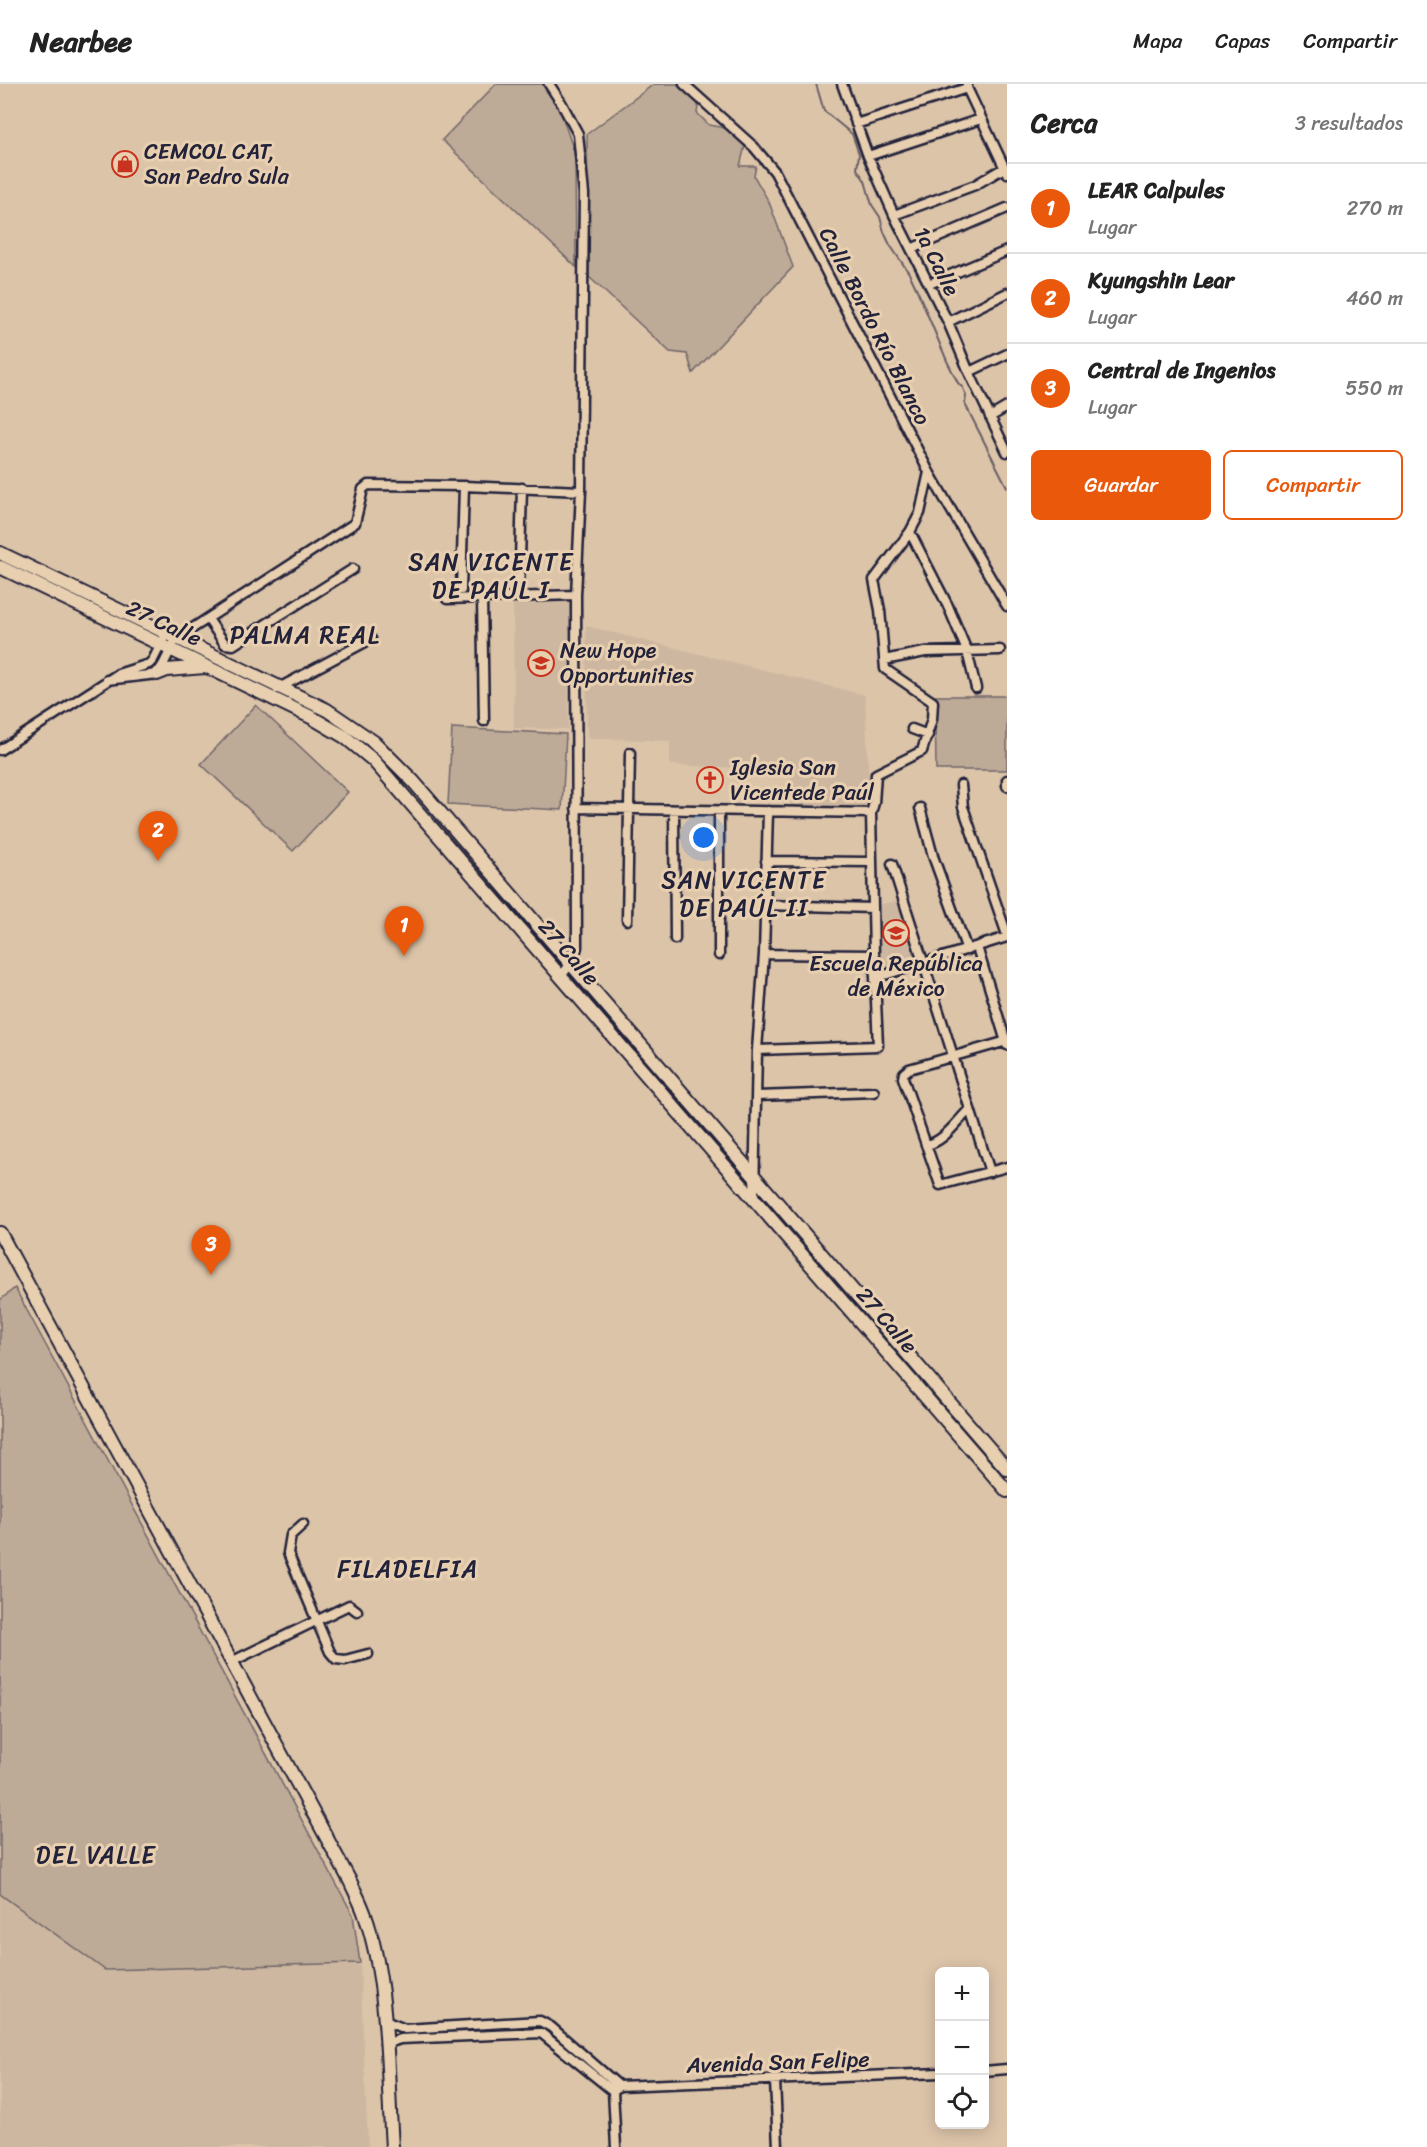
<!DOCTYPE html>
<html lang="es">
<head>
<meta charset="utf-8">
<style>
  :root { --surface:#fff; --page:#f6f6f6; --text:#222; --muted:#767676; --line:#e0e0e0; --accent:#ea580c }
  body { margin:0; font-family:Sriracha,sans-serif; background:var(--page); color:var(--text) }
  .controls { position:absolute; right:18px; bottom:18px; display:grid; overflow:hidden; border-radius:9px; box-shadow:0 3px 15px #0003 }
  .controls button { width:54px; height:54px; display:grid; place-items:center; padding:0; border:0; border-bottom:2px solid var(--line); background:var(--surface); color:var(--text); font:30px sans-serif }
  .you { position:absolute; left:704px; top:754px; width:21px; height:21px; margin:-15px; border:4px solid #fff; border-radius:50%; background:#1a73e8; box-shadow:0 0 0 9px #1a73e833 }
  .badge { display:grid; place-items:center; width:39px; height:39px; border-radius:50%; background:var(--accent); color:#fff; font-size:20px; font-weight:700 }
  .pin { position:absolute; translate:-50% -50px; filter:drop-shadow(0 2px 3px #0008) }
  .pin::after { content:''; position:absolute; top:32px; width:21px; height:18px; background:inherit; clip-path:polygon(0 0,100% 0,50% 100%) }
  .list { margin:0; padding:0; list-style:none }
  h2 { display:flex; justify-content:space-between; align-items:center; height:78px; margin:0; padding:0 24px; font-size:26px }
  h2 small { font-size:20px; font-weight:400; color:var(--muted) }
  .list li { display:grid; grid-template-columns:39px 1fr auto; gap:18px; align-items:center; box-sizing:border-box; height:90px; padding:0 24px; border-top:2px solid var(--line) }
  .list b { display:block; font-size:22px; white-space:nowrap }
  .list p { margin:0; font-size:20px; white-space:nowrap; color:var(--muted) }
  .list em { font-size:20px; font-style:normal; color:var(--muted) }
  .actions { display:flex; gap:12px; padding:18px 24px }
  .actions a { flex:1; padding:14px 0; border:2px solid var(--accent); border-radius:9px; text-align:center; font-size:21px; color:var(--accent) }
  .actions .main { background:var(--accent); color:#fff }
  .icon { flex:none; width:33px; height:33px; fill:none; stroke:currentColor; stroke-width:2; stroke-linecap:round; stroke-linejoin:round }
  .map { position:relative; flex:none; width:1007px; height:2063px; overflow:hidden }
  header { display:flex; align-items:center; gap:36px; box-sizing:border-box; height:84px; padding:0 30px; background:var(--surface); border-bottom:2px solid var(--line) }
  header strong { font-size:28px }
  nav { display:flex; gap:33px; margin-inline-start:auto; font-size:21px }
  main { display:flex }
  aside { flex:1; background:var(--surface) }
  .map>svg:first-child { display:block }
  .built { fill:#cdb7a0 }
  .green { fill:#bdaa97; stroke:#706669; stroke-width:1.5 }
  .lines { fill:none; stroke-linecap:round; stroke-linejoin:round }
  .stream { stroke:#695f65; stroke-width:2 }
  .street-casing { stroke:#22223b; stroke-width:13 }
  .secondary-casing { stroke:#22223b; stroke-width:16 }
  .street { stroke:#e8cfb0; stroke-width:8 }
  .secondary { stroke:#e8cfb0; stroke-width:12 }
  .labels { text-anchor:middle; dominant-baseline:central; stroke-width:6; stroke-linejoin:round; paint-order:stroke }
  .poi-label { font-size:22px; fill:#22223b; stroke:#e8cfb0; text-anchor:start }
  .street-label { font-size:22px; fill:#22223b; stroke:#e8cfb0 }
  .neighbourhood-label { font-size:24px; letter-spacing:1.5px; fill:#22223b; stroke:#e8cfb0 }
</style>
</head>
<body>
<header>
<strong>Nearbee</strong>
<nav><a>Mapa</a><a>Capas</a><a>Compartir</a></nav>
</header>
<main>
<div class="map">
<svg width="1007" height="2063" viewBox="0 0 1007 2063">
  <rect width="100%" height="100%" fill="#dcc4a9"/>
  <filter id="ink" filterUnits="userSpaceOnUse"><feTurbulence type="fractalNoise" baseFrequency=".0167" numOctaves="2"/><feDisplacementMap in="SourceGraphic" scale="12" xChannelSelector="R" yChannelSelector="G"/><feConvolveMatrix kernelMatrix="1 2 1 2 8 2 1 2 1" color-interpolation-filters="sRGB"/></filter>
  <g filter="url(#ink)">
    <path class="built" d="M 570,514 L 568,645 L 514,644 L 513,515 Z
      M 586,542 L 865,611 L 870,723 L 791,725 L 791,686 L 670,681 L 670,657 L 587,654 Z
      M 902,816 L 922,877 L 881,888 L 877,821 Z
      M 0,1810 L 105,1886 L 360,1879 L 368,2063 L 0,2063 Z"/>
    <path class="green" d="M 496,0 L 543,0 L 560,26 L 575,70 L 576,183 L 442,56 Z
      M 654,0 L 679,0 L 699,17 L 697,29 L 709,41 L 721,43 L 733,47 L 746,58 L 740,82 L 756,82 L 754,92 L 769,118 L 793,183 L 693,289 L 687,270 L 670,268 L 589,193 L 587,50 Z
      M 935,612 L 1007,612 L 1007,686 L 936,686 Z
      M 256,621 L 348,708 L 293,767 L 201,680 Z
      M 452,644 L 566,650 L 562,726 L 448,720 Z
      M 15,1204 L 353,1831 L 360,1879 L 105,1886 L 0,1810 L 0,1216 Z"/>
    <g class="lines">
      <path class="stream" d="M 816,0 L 824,27 L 852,50 L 859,70 L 857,85 L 865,97 L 872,121 L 880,133 L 884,148 L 890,161 L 909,189 L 918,208 L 947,277 L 958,299 L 963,304 L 966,312 L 965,320 L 1007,403"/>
      <defs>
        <path id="street" d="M 549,0 L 562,20 L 578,50 L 584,110 L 581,407 L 576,511 L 577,863 L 573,877 L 561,892
          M 684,0 L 754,63 L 775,88 L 929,388 L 1007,522
          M 842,0 L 868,72 L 894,131 L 948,238 L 969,288 L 1007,368
          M 967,0 L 967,4 L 1007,89
          M 856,40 L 967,4
          M 868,72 L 981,35
          M 894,131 L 975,101 L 1004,84
          M 911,165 L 1007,124
          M 929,200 L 1007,167
          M 948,238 L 1007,209
          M 969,288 L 1007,270
          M 990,333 L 1007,323
          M 910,448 L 948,522 L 967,567 L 976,604
          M 461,506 L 464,402
          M 519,513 L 522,404
          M 482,514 L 484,637
          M 447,515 L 576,511
          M 208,535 L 225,560 L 233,561 L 353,485
          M 884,576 L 925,568 L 1000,566
          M 107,596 L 157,590 L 163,581 L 176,555 L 355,439 L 363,405 L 368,401 L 464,402 L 581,407
          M 277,605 L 371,555
          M 912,645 L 928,651
          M 0,666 L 118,590 L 149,580 L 153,576 L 163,556
          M 1007,696 L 1007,702
          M 961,701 L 963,723 L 1007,851
          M 576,724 L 871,729
          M 920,724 L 933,772 L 967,866
          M 674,726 L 675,855
          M 719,727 L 719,871
          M 766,777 L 872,778
          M 892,780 L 990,1088
          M 765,821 L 873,824
          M 627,836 L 630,669
          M 977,863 L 1007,961
          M 764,870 L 874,871
          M 875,894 L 1007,853
          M 1007,957 L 909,985 L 904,989 L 903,994 L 940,1101 L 1007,1083
          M 757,966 L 878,962 L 874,871 L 871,729 L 874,719 L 876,690 L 922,667 L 932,635 L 933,618 L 885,585 L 880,526 L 874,496 L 910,448 L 920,429 L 929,388
          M 757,1012 L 874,1008
          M 926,1061 C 944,1058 957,1037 970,1025
          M 754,1114 L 757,966 L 764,870 L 768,727
          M 303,1440 L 291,1451 L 288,1469 L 330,1568 L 336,1575 L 345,1576 L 368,1570
          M 231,1578 L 349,1521 L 357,1527
          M 385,1937 L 405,1945 L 540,1937 L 551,1943 L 619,2002
          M 385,1960 L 400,1955 L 541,1949 L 613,2007
          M 984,1987 L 1007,1985
          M 775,1997 L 778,2063
          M 613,2007 L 619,2002 L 940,1989
          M 613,2007 L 616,2063"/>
        <path id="secondary" d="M 0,469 L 327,626 L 374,658 L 413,697 L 1007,1385
          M 0,483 L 311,633 L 345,653 L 373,676 L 1007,1407
          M 157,590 L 167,586 L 205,583
          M 0,1149 L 350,1797 C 355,1808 361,1819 365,1831 C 389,1900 387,1990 392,2063"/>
      </defs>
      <use href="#street" class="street-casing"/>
      <use href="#secondary" class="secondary-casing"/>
      <use href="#street" class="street"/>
      <use href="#secondary" class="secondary"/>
    </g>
  </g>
  <defs>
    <symbol id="shop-ring" viewBox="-11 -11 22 22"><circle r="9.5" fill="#e8cfb0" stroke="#c8321e" stroke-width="1.5"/><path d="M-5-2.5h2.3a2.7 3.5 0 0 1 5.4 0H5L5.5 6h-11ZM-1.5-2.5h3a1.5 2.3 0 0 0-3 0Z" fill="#c8321e"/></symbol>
    <symbol id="school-ring" viewBox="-11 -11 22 22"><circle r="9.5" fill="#e8cfb0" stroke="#c8321e" stroke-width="1.5"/><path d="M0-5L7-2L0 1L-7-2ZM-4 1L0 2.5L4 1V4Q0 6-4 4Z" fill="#c8321e"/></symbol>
    <symbol id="church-ring" viewBox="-11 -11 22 22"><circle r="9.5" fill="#e8cfb0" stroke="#c8321e" stroke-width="1.5"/><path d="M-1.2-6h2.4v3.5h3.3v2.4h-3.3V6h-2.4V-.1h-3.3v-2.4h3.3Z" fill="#c8321e"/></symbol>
  </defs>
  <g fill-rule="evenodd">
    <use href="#shop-ring" x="110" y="65" width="30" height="30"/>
    <use href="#school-ring" x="526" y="564" width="30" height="30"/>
    <use href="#church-ring" x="695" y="681" width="30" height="30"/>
    <use href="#school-ring" x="881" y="834" width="30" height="30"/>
  </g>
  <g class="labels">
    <g class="poi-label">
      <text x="144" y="67">CEMCOL CAT,<tspan x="144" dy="25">San Pedro Sula</tspan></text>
      <text x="560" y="566">New Hope<tspan x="560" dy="25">Opportunities</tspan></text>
      <text x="730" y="683">Iglesia San<tspan x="730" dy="25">Vicentede Paúl</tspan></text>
      <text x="896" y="879" text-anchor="middle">Escuela República<tspan x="896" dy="25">de México</tspan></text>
    </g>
    <g class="street-label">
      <text transform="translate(937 177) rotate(63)">1a Calle</text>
      <text transform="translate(875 242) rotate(63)">Calle Bordo Río Blanco</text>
      <text transform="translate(164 539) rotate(25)">27 Calle</text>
      <text transform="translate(569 868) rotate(49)">27 Calle</text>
      <text transform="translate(887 1236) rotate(49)">27 Calle</text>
      <text transform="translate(778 1978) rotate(-2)">Avenida San Felipe</text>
    </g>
    <g class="neighbourhood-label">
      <text x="491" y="478">SAN VICENTE<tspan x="491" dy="28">DE PAÚL I</tspan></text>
      <text x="305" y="551">PALMA REAL</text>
      <text x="744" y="796">SAN VICENTE<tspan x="744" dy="28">DE PAÚL II</tspan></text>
      <text x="408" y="1485">FILADELFIA</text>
      <text x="96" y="1771">DEL VALLE</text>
    </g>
  </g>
</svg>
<div class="controls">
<button>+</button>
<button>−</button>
<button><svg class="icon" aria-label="locate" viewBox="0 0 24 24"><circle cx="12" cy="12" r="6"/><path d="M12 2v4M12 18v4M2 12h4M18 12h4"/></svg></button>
</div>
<div class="you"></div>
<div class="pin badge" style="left:404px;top:872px">1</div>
<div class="pin badge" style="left:158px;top:777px">2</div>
<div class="pin badge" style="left:211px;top:1191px">3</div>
</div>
<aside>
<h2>Cerca<small>3 resultados</small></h2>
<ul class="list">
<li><span class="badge">1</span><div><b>LEAR Calpules</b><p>Lugar</p></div><em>270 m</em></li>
<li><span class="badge">2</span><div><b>Kyungshin Lear</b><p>Lugar</p></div><em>460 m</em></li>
<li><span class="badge">3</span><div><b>Central de Ingenios</b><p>Lugar</p></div><em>550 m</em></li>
</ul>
<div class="actions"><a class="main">Guardar</a><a>Compartir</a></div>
</aside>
</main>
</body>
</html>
